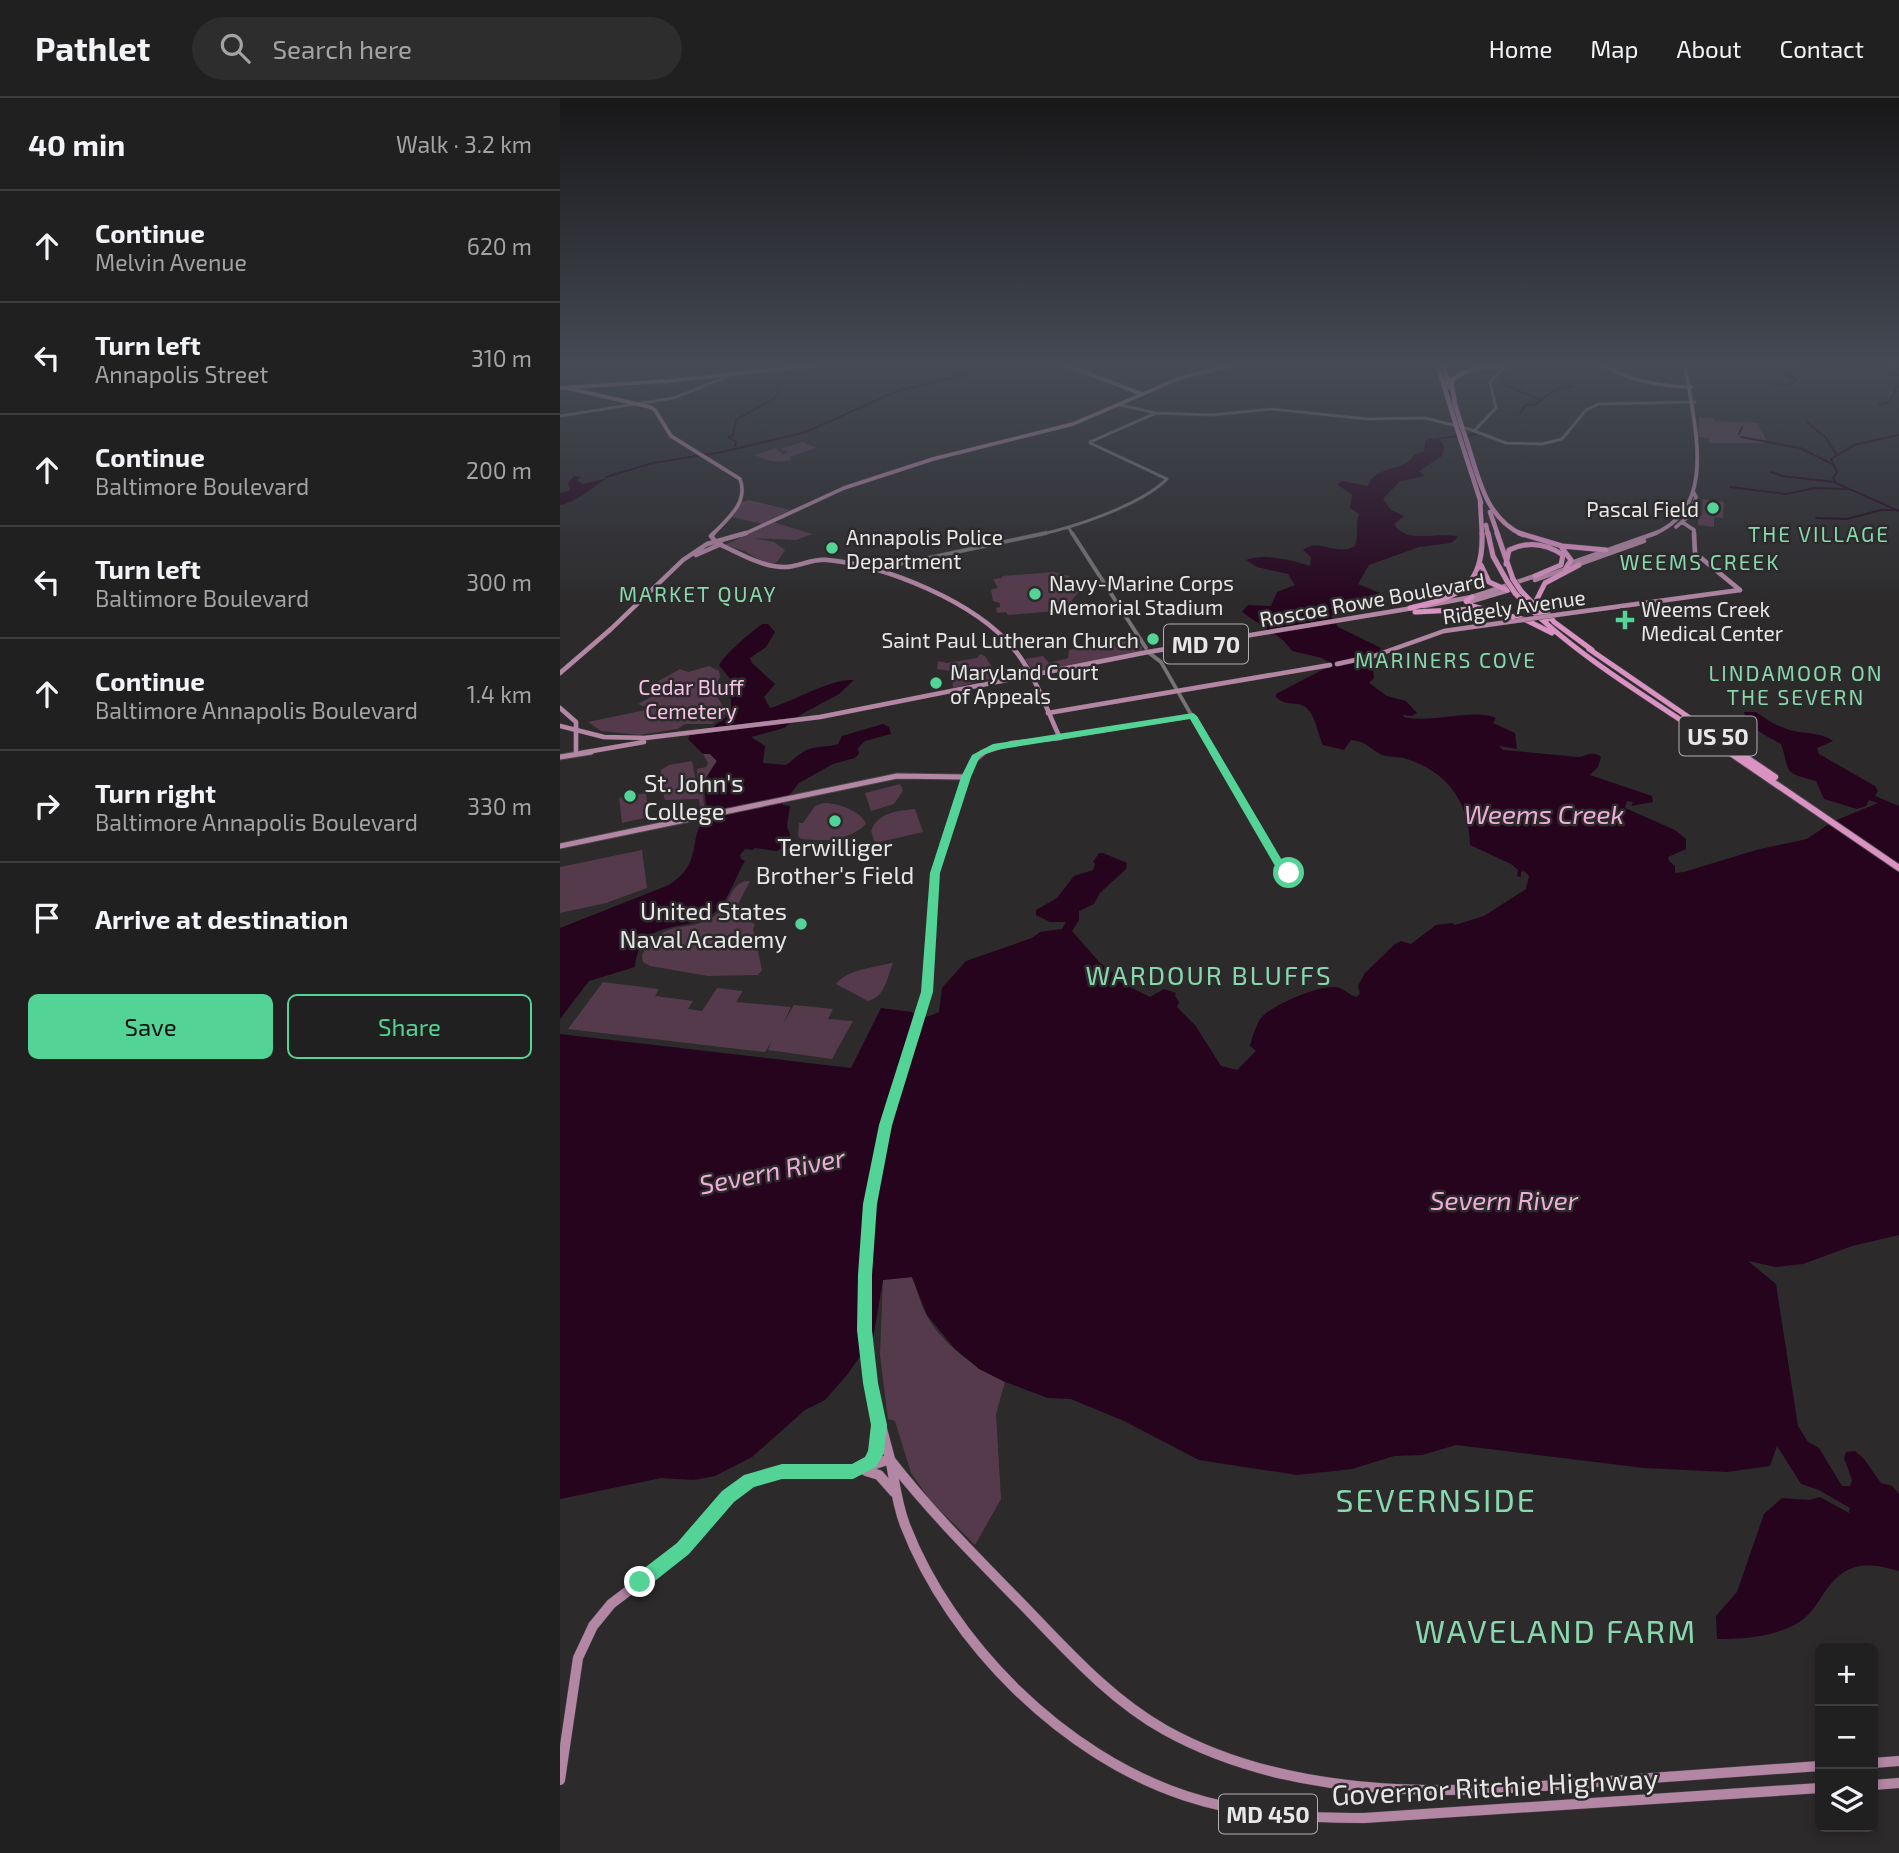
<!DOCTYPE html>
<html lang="en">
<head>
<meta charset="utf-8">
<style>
  :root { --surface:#212020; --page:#2d2d2d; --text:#f1f3f6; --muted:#a2a3a5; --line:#3e3e3e; --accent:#53d396 }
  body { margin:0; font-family:"Exo 2",sans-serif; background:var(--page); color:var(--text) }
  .controls { position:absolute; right:21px; bottom:21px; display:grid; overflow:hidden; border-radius:10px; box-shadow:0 4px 10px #0003 }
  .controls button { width:63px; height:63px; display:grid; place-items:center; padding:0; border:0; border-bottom:2px solid var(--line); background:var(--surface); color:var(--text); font:35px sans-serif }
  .stop { position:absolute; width:21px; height:21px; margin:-16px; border:5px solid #53d396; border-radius:50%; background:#fff }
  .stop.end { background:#53d396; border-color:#fff; box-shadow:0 2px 7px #0008 }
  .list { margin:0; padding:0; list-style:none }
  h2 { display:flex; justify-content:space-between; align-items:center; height:91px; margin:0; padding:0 28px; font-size:30px }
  h2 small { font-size:23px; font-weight:400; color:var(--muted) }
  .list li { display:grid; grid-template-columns:46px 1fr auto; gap:21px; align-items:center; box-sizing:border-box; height:112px; padding:0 28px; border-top:2px solid var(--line) }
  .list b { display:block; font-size:26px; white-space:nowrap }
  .list p { margin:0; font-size:23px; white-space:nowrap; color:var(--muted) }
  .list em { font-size:23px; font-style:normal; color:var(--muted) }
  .actions { display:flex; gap:14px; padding:21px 28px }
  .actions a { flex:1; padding:16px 0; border:2px solid var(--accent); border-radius:10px; text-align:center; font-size:24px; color:var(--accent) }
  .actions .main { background:var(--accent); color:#111 }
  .icon { flex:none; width:38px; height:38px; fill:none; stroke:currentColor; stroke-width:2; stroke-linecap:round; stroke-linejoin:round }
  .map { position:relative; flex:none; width:1339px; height:1755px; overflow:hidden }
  header { display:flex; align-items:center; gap:42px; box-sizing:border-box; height:98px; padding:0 35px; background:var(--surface); border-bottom:2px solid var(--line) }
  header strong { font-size:33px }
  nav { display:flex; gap:38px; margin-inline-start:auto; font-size:24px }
  .search { width:490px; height:63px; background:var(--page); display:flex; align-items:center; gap:18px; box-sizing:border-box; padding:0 24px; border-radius:38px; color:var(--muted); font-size:26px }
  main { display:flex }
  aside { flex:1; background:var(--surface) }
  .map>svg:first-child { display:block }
  .green { fill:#553a4c }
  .water { fill:#26041d }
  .pier { fill:#2c2a2b }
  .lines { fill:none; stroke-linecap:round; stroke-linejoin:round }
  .stream { stroke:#26041d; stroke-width:2 }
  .minor-far2-casing { stroke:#484547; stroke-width:3.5 }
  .minor-far1-casing { stroke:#484547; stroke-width:4.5 }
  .minor-casing { stroke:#484547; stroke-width:6 }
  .major-far4-casing { stroke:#484547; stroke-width:4.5 }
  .major-far3-casing { stroke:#484547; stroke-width:5 }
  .major-far2-casing { stroke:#484547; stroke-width:7 }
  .major-far1-casing { stroke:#484547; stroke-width:9 }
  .major-casing { stroke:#484547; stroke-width:11 }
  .highway-far2-casing { stroke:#484547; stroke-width:5 }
  .highway-far1-casing { stroke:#484547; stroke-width:6 }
  .highway-casing { stroke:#484547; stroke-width:8 }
  .minor-far2 { stroke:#787476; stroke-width:2.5 }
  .minor-far1 { stroke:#787476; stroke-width:3.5 }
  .minor { stroke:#787476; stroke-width:4.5 }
  .major-far4 { stroke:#b386a4; stroke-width:3.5 }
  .major-far3 { stroke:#b386a4; stroke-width:4.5 }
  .major-far2 { stroke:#b386a4; stroke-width:5 }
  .major-far1 { stroke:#b386a4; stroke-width:7 }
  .major { stroke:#b386a4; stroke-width:10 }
  .highway-far2 { stroke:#da92c3; stroke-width:4.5 }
  .highway-far1 { stroke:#da92c3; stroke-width:5 }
  .highway { stroke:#da92c3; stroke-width:6 }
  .major-bridge-casing { stroke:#484547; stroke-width:5; stroke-linecap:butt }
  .highway-bridge-far1-casing { stroke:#484547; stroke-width:5; stroke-linecap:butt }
  .highway-bridge-casing { stroke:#484547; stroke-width:6; stroke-linecap:butt }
  .major-bridge { stroke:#b386a4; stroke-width:4.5 }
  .highway-bridge-far1 { stroke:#da92c3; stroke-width:4.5 }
  .highway-bridge { stroke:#da92c3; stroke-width:5 }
  .route { fill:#53d396 }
  .poi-dot { fill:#53d396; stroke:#2c2a2b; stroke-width:2.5 }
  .labels { text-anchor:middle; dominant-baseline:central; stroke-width:5; stroke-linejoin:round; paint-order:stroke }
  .far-poi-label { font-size:21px; fill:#e8e6e7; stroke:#2c2a2b; text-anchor:start }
  .far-neighbourhood-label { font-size:21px; letter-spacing:2px; fill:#88d8ad; stroke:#2c2a2b }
  .far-street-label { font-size:21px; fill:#e8e6e7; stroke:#2c2a2b }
  .far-park-label { font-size:21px; fill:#f9c1e6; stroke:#2c2a2b }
  .shield { fill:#2c2a2b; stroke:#b0aeaf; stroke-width:2 }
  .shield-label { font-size:23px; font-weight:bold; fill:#e8e6e7 }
  .poi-label { font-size:24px; fill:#e8e6e7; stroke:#2c2a2b; text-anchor:start }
  .water-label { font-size:26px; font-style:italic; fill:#f1adda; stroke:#2c2a2b }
  .neighbourhood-label { font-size:26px; letter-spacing:2px; fill:#88d8ad; stroke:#2c2a2b }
  .near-street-label { font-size:28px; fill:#e8e6e7; stroke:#2c2a2b }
  .near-neighbourhood-label { font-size:32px; letter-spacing:2px; fill:#88d8ad; stroke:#2c2a2b }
</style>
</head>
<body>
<header>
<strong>Pathlet</strong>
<div class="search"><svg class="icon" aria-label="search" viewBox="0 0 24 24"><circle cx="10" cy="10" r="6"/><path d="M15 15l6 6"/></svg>Search here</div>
<nav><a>Home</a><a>Map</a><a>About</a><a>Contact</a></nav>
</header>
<main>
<aside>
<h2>40 min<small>Walk · 3.2 km</small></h2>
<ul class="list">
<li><svg class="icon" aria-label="ahead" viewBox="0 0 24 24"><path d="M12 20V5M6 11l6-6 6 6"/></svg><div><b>Continue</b><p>Melvin Avenue</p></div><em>620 m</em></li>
<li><svg class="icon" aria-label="left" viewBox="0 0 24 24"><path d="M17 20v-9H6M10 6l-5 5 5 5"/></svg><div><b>Turn left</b><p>Annapolis Street</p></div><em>310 m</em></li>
<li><svg class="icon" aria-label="ahead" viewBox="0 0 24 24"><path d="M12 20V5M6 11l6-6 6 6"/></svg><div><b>Continue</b><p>Baltimore Boulevard</p></div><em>200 m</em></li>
<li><svg class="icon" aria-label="left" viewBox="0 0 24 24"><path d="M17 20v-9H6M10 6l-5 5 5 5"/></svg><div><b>Turn left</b><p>Baltimore Boulevard</p></div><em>300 m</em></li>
<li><svg class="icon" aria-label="ahead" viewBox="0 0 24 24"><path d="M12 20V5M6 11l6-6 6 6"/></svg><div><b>Continue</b><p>Baltimore Annapolis Boulevard</p></div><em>1.4 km</em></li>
<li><svg class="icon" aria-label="right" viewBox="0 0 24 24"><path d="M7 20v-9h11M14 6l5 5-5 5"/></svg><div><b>Turn right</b><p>Baltimore Annapolis Boulevard</p></div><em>330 m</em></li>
<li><svg class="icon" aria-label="arrive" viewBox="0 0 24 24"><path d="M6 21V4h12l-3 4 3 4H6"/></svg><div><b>Arrive at destination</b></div></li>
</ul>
<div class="actions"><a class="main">Save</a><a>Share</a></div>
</aside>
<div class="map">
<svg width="1339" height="1755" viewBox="0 0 1339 1755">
  <rect width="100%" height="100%" fill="#2c2a2b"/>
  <path class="green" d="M 1139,319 L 1154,320 L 1155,323 L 1197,325 L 1208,345 L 1149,345 L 1149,340 L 1138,339 Z
    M 243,344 L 256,350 L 229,359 L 232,361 C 220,366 207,363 195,357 L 216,350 L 223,357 L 228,354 L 220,351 Z
    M 1143,401 L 1164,404 L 1163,420 L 1154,419 L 1154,429 L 1138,427 L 1138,418 L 1142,418 Z
    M 189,402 L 230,412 L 202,426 L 172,419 L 182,404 Z
    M 213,424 L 252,436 L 236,442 L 193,440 L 214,444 L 225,452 L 217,464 L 209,467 L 184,453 L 165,447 Z
    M 494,474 L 510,478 L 507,481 L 517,488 L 524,487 L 525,494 L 518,495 L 511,503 L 515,506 L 498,508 L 498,513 L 448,517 L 446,514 L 437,515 L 436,510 L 440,509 L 440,505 L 433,503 L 431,492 L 438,490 L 433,481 L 442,480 L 442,478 Z
    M 573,539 L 582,549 L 582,553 L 474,575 L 465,561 L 483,558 L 489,565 L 508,560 L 509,552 Z
    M 420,556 L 425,558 L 436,575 L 434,580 L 393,590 L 391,573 L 377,571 L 378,563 L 387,565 L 417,560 Z
    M 149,568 L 159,573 L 160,579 L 155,589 L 161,590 L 157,598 L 166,615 L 152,626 L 125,626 L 117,631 L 79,637 L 41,633 L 28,624 L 90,611 L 78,606 L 93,598 L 88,595 L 101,588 L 95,585 L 120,571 L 128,574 Z
    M 143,656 L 150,656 L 157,663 C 144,679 139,697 147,716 L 141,717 L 139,701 L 105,702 L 100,686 L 101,672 L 109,667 L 132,663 L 139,699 L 137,671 L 146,669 L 148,665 Z
    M 340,686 L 343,693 L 334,706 L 311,713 L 305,695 Z
    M 86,695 L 89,719 L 62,725 L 59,700 Z
    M 263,705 C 276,704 302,713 306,726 C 287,744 265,743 241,741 L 238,738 L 239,725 L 243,725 L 255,708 Z
    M 355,711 L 363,734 L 315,745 L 311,733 C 318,714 337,713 355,711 Z
    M 82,752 L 87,790 L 46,805 L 0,815 L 0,769 Z
    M 190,783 L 176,810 L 195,827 L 193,831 L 202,872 L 198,877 L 148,878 L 90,868 L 83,864 L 82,857 C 104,817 129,838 157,816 C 170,806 171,782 190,783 Z
    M 331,865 L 333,865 C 327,880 325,899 308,903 L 276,886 C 288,871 313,870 331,865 Z
    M 43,884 L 99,891 L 95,898 L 133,903 L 128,911 L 142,913 L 157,890 L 183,893 L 176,904 L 231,909 L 223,926 L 234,907 L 273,911 L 268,921 L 293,923 L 272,961 L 208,952 L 212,943 L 205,954 L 8,931 Z
    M 352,1179 C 357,1191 360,1205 366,1216 C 382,1247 415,1269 445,1284 L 436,1316 L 441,1401 L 415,1447 L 370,1402 L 351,1375 L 335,1323 L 328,1321 L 320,1257 L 323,1182 Z"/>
  <path class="water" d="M 870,340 L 880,342 L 884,348 L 882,358 L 859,373 L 865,378 L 840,383 L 823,401 L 831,412 L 844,418 L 834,426 C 846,447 880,433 898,439 L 891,445 L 859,449 L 809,467 L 798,486 L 820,495 L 822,506 L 791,509 L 771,518 L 778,529 L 821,550 L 812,562 L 814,580 L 809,585 L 827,598 L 846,603 L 857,615 L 852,618 L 843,617 L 844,619 C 872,626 914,610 936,620 L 933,625 L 955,635 L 957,651 L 939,648 L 943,652 L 1019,659 C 1028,657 1033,653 1041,659 L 1038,669 L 1030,677 L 1092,698 L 1093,704 L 1071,708 L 1073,704 L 1067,703 L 1065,710 L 1115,732 L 1126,741 L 1126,751 L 1108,759 L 1109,763 L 1115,768 L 1115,775 L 1124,774 L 1196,752 L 1247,741 L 1272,724 L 1318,705 L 1309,702 L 1306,708 L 1297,711 L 1264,701 L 1256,683 C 1221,674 1231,675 1221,646 C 1207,638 1188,630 1184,614 L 1196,614 C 1207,622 1216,628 1230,632 C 1244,636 1261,634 1273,643 L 1257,650 L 1259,656 L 1315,688 L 1318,693 L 1315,698 L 1339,708 L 1339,1137 L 1292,1148 L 1243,1166 L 1216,1169 L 1188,1163 L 1216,1186 L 1238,1328 L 1248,1344 L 1259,1350 L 1282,1388 L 1290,1388 L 1292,1382 L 1284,1360 L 1286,1354 L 1295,1353 L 1304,1361 L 1321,1385 L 1332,1388 L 1339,1396 L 1339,1473 C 1306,1464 1286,1463 1264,1495 C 1256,1507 1249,1519 1236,1526 C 1212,1539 1182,1541 1157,1541 L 1156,1518 L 1177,1494 L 1204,1416 L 1222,1400 L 1249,1402 L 1260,1399 L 1289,1415 L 1290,1410 L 1259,1392 L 1241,1386 L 1217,1348 L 1210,1368 L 1167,1374 L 1084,1370 L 896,1347 L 862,1357 L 834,1358 L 792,1371 L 737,1377 L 639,1362 L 564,1323 L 511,1301 L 488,1300 L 445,1284 L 419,1271 L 394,1250 L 367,1217 L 352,1179 L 323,1182 L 313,1240 L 287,1277 L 265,1302 L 245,1312 L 192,1359 L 155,1378 L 134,1382 L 101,1380 L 0,1401 L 0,936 L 291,970 L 321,910 L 352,914 L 355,918 C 364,921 370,918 379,914 L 382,890 L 406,863 L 472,840 L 480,834 L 502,831 L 506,824 L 490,824 L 476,817 L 476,812 L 497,800 L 514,778 L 533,772 L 535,766 L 533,764 L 539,755 L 543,755 L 567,765 L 566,771 L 540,795 L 534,806 L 519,813 L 519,822 L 512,833 L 540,865 L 555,876 L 552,880 L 590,899 L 604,891 L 616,895 L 615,898 L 619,904 L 617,909 L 635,927 L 661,968 L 677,972 L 696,953 L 690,948 C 692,939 697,925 701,920 C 712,907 755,889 772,889 C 783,888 787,896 796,899 L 800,896 L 798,888 L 805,875 L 835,846 L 841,843 L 851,846 L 876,827 L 892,825 L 895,827 L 924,818 L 966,791 L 969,778 L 964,773 L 961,774 L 961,779 L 957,778 L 958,772 L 951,766 L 910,747 C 909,703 887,674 847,661 C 839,658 828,660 820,656 C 810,650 805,643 791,642 L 784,652 L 763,647 C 756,632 755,609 738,606 C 729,605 723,606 716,599 L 716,596 L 764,571 L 774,568 L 762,560 L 732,553 L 723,542 L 682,514 L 688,507 L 711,508 L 717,494 L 735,487 L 728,476 L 697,469 L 686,462 C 704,455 732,462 750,468 L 751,459 L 743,452 C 759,439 776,459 795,448 C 799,437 795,428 799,416 L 790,410 L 792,397 L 777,386 L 782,383 L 808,388 C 814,367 845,374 854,357 L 864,353 L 865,343 Z
    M 14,378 L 21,379 L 17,382 L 23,386 L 48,380 C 31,389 20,403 0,407 L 0,395 L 10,392 L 8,385 Z
    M 202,526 L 208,526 L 215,534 L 206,549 L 190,560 L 192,565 L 215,586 L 204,599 L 210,610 C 234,603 271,580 294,582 L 279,596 L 240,617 L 224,630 L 191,639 L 205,648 L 203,665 L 226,667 C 234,662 239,655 249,651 C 258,648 268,649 278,646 L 282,638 L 323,626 L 329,629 L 331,636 L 305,643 L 298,650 L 299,656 L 295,660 L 273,666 L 239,685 L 228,699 L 221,700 L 223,707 L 230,708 L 227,728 L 231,740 L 229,748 L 216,753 L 195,750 L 193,752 L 185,751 L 180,757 L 181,761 L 185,763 C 175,779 169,803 154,815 C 126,837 81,816 75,869 L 29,883 L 0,921 L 0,830 L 109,787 C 146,763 126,738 147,719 L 144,683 L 157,663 L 150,656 L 143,656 L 128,641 L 132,633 L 153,629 L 171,615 L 171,601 L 163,592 L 164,588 L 172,583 L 159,567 C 166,555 191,534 202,526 Z"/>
  <path class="pier" d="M 357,915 L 366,916 L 336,1004 L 320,1077 L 311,1147 L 309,1199 L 312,1248 L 301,1263 L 298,1200 L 309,1079 L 326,1003 Z"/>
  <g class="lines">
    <path class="stream" d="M 1310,265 L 1339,277
      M 940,281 L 945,287 L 981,302 L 974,307 L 966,307 L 960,315
      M 1211,285 L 1229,287 L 1237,281 L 1226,277 L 1226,274 L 1239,271 L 1320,270
      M 982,301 L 997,291 L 1013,288
      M 1319,307 L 1329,304 L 1339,287
      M 1247,324 L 1266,340 L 1276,356
      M 1179,336 L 1182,329
      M 1338,337 L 1294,347 L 1271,361 L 1277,374 L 1273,380 L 1276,385 L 1339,413
      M 907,338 L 917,336
      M 1181,339 L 1240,350 L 1272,366
      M 876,341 L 898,338
      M 175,348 L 176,344 L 169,339 L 173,337 L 176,322 L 218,298 L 218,292
      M 1211,374 L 1222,378 L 1275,384
      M 46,379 L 93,365 L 162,354 L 246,334 L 337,293 L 402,278
      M 1170,389 L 1226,396 L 1255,390 L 1290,391
      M 1256,420 L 1287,421 L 1321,412 L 1334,412"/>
    <defs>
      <path id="minor-far2" d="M 560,307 L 596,315 L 652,317 L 712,311 L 807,321 L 865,320 L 909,331 L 946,345 L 982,346 L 1002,341 L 1026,312 L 1039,306 L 1135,304
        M 0,318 L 114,300 L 171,277
        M 915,332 L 936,310 L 930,284 L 944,269
        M 530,344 L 596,315
        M 509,430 L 513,437
        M 478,437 C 515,429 581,407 607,381 L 530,345"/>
      <path id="minor-far1" d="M 512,435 L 586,550
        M 330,468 L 486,435
        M 588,554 L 601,564 L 653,655
        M 500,640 L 633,618"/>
      <path id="minor" d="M 652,654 L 721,773
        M 723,771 L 727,772 L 729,775 L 722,776 Z"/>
      <path id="major-far4" d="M 500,265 L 582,296
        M 1040,265 C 1068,283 1098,288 1131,289
        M 945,269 L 951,265
        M 0,290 L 107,283 L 279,265
        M 7,290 L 90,309 L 95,312 L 111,338 L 180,381 C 189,405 167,421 152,437
        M 1122,424 L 1134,432 L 1134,437
        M 1116,429 L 1131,416 L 1136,399 L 1134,395
        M 182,437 L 284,390 L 373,361 L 513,326 L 620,280 L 681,265
        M 1091,437 C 1162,411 1132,322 1125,265"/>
      <path id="major-far3" d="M 154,435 L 151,438 L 156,444
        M 1134,435 L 1135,455 L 1180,492
        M 161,447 C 181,456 204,470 226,469 C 241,468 253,460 268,462 C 327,468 415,504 453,550 C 475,576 486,610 500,640 L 452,645 L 421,655
        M 136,457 L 161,446
        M 1008,466 L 1096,435
        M 975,482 L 1084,443
        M 912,503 L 949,492
        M 864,508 L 912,499 L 978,477
        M 1003,516 L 1180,492
        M 777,566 L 814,558 L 884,533 L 955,523
        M 0,575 L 51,531 L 123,462 L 147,446 L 186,435
        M 0,610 L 16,624 L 16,655
        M 488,615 L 770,567
        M 0,628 L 44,639 L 85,640 L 260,619 L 588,554 L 853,510
        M 21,655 L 84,644"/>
      <path id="major-far2" d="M 0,659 L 31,654
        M 0,748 L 337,678 L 406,679
        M 355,936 L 368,887 L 374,776 L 389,727 L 412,664 L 424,654"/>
      <path id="major-far1" d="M 314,1295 C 292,1164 313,1058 356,934"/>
      <path id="major" d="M 313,1293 C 318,1318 325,1341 331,1365 C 335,1387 337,1406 345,1427 C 391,1546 504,1658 626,1698 C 683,1717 744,1720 804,1720 L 1260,1690
        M 331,1363 C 370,1413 415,1458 459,1503 C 504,1549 548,1600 605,1632 C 740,1707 901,1695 1049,1683 C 1120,1678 1190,1673 1260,1668
        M 304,1369 L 316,1355 L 318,1333
        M 306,1373 L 319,1377 L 334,1394
        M 1313,1665 L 1339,1663
        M 0,1682 L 18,1560 L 33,1528 L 51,1506 L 114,1458 L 168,1398 L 190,1383 L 222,1373 L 288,1375 L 330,1361
        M 1313,1687 L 1339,1685"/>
      <path id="highway-far2" d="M 877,265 L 895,324
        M 883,265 L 889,289
        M 902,265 L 915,265
        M 894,303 L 901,326
        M 895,305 L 891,283 C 906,270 926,267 945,269
        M 901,343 L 921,405
        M 907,344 C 919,380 925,420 963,437
        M 920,401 L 922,437
        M 930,414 L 938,437
        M 926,427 L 928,437"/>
      <path id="highway-far1" d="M 928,435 L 933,458 L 947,483
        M 937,435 L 953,481
        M 959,435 L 1002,448 L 1046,452
        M 1002,450 L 1011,462 L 1006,470
        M 946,466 L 949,452 C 968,443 986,445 1003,457 L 1001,467 L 975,478
        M 921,467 L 929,484 L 947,492
        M 1019,467 L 985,485 L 977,501 L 994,524 L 1032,552
        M 961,493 L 988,521
        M 955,495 C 1009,555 1103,609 1171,655
        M 912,499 L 906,503 L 912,508 L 966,522 L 992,535
        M 850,510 C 898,499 924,490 922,435
        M 855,514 L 915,511
        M 1029,551 L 1181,655"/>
      <path id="highway" d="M 1169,654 L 1339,770
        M 1178,654 L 1215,679"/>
    </defs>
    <use href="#minor-far2" class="minor-far2-casing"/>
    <use href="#minor-far1" class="minor-far1-casing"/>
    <use href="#minor" class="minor-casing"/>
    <use href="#major-far4" class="major-far4-casing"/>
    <use href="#major-far3" class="major-far3-casing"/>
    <use href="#major-far2" class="major-far2-casing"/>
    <use href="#major-far1" class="major-far1-casing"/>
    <use href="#major" class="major-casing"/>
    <use href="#highway-far2" class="highway-far2-casing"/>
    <use href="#highway-far1" class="highway-far1-casing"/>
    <use href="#highway" class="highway-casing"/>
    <use href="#minor-far2" class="minor-far2"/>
    <use href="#minor-far1" class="minor-far1"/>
    <use href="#minor" class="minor"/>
    <use href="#major-far4" class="major-far4"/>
    <use href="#major-far3" class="major-far3"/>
    <use href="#major-far2" class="major-far2"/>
    <use href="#major-far1" class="major-far1"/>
    <use href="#major" class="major"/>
    <use href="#highway-far2" class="highway-far2"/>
    <use href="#highway-far1" class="highway-far1"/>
    <use href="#highway" class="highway"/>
    <defs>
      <path id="major-bridge" d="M 955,523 L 1003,516"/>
      <path id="highway-bridge-far1" d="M 895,324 L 901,343
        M 901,326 L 907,344"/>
      <path id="highway-bridge" d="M 953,481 L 961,493
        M 947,483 L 955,495"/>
    </defs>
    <use href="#major-bridge" class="major-bridge-casing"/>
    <use href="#highway-bridge-far1" class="highway-bridge-far1-casing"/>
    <use href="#highway-bridge" class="highway-bridge-casing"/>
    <use href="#major-bridge" class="major-bridge"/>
    <use href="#highway-bridge-far1" class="highway-bridge-far1"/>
    <use href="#highway-bridge" class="highway-bridge"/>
  </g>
  <linearGradient id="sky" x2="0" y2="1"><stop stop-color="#181718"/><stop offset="0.52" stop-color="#454a55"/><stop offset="1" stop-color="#454a55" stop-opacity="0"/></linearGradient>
  <rect width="1339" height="511" fill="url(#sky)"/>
  <path class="route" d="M 633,615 L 637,618 L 723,764 L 734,775 L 725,777 L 714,766 L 630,621 L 436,652 L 420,658 L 411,679 L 380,775 L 373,894 L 332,1027 L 317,1106 L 312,1177 L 312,1232 L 318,1285 L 327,1327 L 324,1355 L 316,1369 L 293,1381 L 222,1381 L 194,1389 L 174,1404 L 129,1456 L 86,1490 L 80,1492 L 74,1490 L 72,1484 L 74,1478 L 117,1445 L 162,1393 L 184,1377 L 222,1366 L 292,1366 L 305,1359 L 308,1353 L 311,1327 L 303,1285 L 297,1232 L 298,1177 L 303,1106 L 319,1027 L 361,894 L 370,775 L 401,679 L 412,657 L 433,646 Z"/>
  <g class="poi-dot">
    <circle cx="1153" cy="410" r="7"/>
    <circle cx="272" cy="450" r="7"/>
    <circle cx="475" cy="496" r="7"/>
    <path d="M1061.5 511.5h7v7h7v7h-7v7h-7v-7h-7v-7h7z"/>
    <circle cx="593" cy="541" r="7"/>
    <circle cx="376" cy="585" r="7"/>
    <circle cx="70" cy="698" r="7"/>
    <circle cx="275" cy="723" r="7"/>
    <circle cx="241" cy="826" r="7"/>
  </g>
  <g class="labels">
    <g class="far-poi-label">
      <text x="1139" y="410" text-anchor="end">Pascal Field</text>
      <text x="286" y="438">Annapolis Police<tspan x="286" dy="24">Department</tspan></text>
      <text x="489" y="484">Navy-Marine Corps<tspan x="489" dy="24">Memorial Stadium</tspan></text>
      <text x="1081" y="510">Weems Creek<tspan x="1081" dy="24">Medical Center</tspan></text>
      <text x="579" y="541" text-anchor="end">Saint Paul Lutheran Church</text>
      <text x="390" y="573">Maryland Court<tspan x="390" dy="24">of Appeals</tspan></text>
    </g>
    <g class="far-neighbourhood-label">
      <text x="1259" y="435">THE VILLAGE</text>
      <text x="1140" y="463">WEEMS CREEK</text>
      <text x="138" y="495">MARKET QUAY</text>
      <text x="886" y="561">MARINERS COVE</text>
      <text x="1236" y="574">LINDAMOOR ON<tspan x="1236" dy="24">THE SEVERN</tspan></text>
    </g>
    <g class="far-street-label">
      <text transform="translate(812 501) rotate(-10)">Roscoe Rowe Boulevard</text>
      <text transform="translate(954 508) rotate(-8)">Ridgely Avenue</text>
    </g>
    <g class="far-park-label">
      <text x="131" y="588">Cedar Bluff<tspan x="131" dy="24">Cemetery</tspan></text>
    </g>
    <g class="shield">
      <rect x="604" y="526.5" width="84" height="39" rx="5"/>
      <rect x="1119.5" y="618.5" width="77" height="39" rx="5"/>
      <rect x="659" y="1696.5" width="98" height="39" rx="5"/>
    </g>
    <g class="shield-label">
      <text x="646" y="546">MD 70</text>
      <text x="1158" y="638">US 50</text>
      <text x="708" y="1716">MD 450</text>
    </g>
    <g class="poi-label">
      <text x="84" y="684">St. John's<tspan x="84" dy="28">College</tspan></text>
      <text x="275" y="748" text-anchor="middle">Terwilliger<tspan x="275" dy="28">Brother's Field</tspan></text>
      <text x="227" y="812" text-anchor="end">United States<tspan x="227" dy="28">Naval Academy</tspan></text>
    </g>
    <g class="water-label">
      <text x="984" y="715">Weems Creek</text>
      <text transform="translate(212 1072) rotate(-11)">Severn River</text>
      <text x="944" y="1101">Severn River</text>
    </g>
    <g class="neighbourhood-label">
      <text x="649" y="876">WARDOUR BLUFFS</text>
    </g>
    <g class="near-street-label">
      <text transform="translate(935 1688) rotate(-3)">Governor Ritchie Highway</text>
    </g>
    <g class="near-neighbourhood-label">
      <text x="876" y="1401">SEVERNSIDE</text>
      <text x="996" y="1532">WAVELAND FARM</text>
    </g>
  </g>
</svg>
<div class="controls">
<button>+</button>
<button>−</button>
<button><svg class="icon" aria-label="layers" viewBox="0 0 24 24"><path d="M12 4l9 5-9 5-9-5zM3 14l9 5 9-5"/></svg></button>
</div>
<div class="stop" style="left:729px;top:775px"></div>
<div class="stop end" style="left:80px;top:1484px"></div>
</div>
</main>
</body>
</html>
